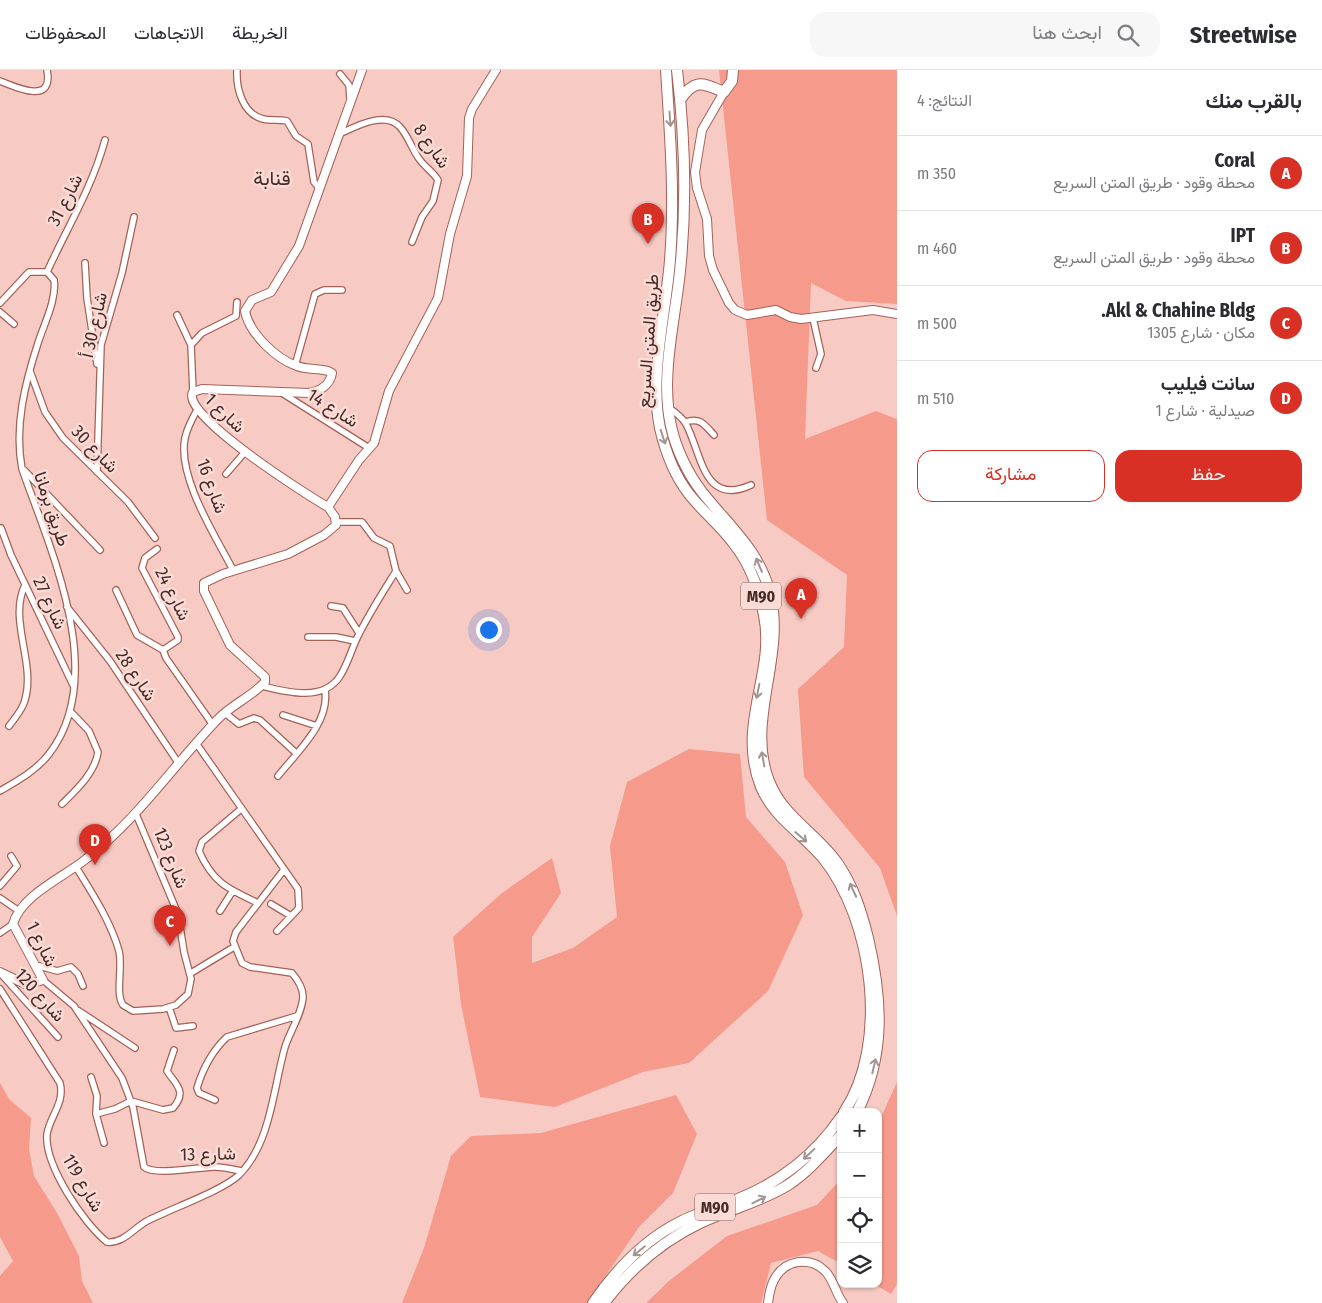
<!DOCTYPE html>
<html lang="ar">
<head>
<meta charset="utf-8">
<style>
  :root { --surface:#fff; --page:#f7f7f7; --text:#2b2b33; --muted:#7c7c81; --line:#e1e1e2; --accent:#d93025 }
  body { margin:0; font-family:"Fira Sans Condensed",Vazirmatn,sans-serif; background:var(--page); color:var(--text); direction:rtl }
  .controls { position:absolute; right:15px; bottom:15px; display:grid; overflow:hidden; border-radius:10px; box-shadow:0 1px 4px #0004 }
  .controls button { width:45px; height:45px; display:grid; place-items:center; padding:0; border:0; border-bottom:1px solid var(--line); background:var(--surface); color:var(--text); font:25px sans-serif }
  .you { position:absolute; left:488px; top:559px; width:18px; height:18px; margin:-12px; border:4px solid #fff; border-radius:50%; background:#1a73e8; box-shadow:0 0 0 8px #1a73e833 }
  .badge { display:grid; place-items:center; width:32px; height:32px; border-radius:50%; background:var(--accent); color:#fff; font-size:16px; font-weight:700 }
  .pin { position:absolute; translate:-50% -41px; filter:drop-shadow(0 1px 2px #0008) }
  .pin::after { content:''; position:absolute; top:26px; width:18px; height:15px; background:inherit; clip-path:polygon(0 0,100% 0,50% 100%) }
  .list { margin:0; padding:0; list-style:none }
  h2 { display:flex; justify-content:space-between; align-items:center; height:65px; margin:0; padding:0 20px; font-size:21px }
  h2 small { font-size:16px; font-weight:400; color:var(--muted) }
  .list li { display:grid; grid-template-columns:32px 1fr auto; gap:15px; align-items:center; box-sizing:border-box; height:75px; padding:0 20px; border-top:1px solid var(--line) }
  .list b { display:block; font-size:19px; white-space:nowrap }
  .list p { margin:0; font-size:16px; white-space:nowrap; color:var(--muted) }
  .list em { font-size:16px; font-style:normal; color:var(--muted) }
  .actions { display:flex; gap:10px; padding:15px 20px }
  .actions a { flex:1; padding:11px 0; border:1px solid var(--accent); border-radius:15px; text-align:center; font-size:18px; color:var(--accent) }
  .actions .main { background:var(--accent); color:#fff }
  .icon { flex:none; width:28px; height:28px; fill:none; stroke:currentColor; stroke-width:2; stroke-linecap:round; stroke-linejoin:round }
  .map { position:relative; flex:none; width:897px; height:1233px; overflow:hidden; direction:ltr }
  header { display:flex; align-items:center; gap:30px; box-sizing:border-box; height:70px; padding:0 25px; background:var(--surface); border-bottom:1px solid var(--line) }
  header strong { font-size:24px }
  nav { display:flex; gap:28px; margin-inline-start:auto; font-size:18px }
  .search { width:350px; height:45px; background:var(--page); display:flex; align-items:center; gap:12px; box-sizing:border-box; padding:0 18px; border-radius:15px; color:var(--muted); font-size:19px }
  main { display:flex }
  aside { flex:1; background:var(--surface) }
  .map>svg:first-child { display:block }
  .green { fill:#f69a8c }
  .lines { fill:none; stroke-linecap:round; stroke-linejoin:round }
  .street-casing { stroke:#a26258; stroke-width:8 }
  .secondary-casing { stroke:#a26258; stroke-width:10 }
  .highway-casing { stroke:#a26258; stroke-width:12 }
  .street { stroke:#fff; stroke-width:5.5 }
  .secondary { stroke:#fff; stroke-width:8 }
  .highway { stroke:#fff; stroke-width:10 }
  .oneway { stroke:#a29492 }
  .labels { text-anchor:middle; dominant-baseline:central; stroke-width:5; stroke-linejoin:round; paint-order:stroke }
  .shield { fill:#fadbd6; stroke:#7c5f5b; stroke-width:1 }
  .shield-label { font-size:16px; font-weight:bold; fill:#462a26 }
  .street-label { font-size:18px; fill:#462a26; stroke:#fadbd6 }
  .quarter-label { font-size:20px; fill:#462a26; stroke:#fadbd6 }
</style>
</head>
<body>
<header>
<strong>Streetwise</strong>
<div class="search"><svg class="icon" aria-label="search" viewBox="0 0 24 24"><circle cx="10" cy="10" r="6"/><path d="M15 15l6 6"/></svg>ابحث هنا</div>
<nav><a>الخريطة</a><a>الاتجاهات</a><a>المحفوظات</a></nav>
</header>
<main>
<aside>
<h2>بالقرب منك<small>النتائج: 4</small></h2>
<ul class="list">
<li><span class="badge">A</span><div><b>Coral</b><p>محطة وقود · طريق المتن السريع</p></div><em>350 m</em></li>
<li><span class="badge">B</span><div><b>IPT</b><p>محطة وقود · طريق المتن السريع</p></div><em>460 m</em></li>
<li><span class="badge">C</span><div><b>Akl &amp; Chahine Bldg.</b><p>مكان · شارع 1305</p></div><em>500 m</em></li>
<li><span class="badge">D</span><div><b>سانت فيليب</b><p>صيدلية · شارع 1</p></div><em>510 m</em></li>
</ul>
<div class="actions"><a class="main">حفظ</a><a>مشاركة</a></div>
</aside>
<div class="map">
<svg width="897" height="1233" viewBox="0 0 897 1233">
  <rect width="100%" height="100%" fill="#f7cac3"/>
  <path class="green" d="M 719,0 L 897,0 L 897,234 L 846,231 L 811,213 L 805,369 L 876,341 L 897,349 L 897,846 L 880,798 L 804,707 L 798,619 L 844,577 L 847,505 L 767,450 Z
    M 689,679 L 740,684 L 746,747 L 785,792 L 803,845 L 768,921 L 689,993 L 643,1002 L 555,1037 L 480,1027 L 461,934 L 453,867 L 502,823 L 552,788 L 561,823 L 532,867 L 532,893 L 573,878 L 617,847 L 610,776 L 627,712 Z
    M 897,1012 L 897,1214 L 891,1224 L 874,1214 L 878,1214 L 878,1054 Z
    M 0,1013 L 9,1029 L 31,1048 L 29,1080 L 34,1106 L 57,1143 L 79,1186 L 82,1211 L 93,1233 L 0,1233 L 0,1206 L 13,1191 L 0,1167 Z
    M 676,1025 L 697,1064 L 673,1123 L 639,1157 L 587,1233 L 402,1233 L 424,1178 L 451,1086 L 471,1066 L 541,1063 Z
    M 841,1109 L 841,1194 L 818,1181 L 771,1193 L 761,1233 L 646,1233 L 669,1211 L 727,1166 L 817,1135 Z"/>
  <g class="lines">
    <defs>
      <path id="street" d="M 237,0 C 236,19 243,44 263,49 C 271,51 280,49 287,51 L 296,66 L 308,74 L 314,112 L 320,119
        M 340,4 L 349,15 L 350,29
        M 0,11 C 17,18 54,35 47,0
        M 339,64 C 355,57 385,40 400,57 C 409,67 412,80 420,90 C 425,97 433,102 438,110 L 433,131 L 422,147 L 412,172
        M 85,193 L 87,228 L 97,294
        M 47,202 C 67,158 92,118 105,70
        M 0,233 L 29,202 L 47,202 L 54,210 C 57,229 44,254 38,273 C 25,313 14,357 22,399 C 51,481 109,606 49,684 C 37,700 17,711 0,721
        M 0,242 L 14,254
        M 177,245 L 191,275
        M 813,248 L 821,284 L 816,298
        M 295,296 L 315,224 L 324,220 L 342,220
        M 30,301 L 45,342 L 63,368 L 128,432 L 155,468
        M 193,322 L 191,275 L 202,263 L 236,246 L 237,232
        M 282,323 L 369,378
        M 669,338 C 675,342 682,347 686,354 C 702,384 703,437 751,415
        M 197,340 C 192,349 187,358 185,368 C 177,407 216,467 233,500
        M 685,352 C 700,347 704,354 714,365
        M 24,400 L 100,480
        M 97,402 L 101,275 L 122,203 L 134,147
        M 226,404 L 245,382
        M 336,452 L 362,452 L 374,468 L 390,476 L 396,501 L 407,520
        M 1,458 L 11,485 L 74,617
        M 157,479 L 145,488 L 142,498 L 178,567 L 178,570 L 163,580 L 166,588 L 213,655
        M 116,520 L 137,565 L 163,580
        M 331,536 L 343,538 L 359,563
        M 67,537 L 110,591 L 179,694
        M 308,567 L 336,567 L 355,571
        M 262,616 C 286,622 324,632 340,606 C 348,594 352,577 359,564 C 370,542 383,522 396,501
        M 225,643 L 239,654 L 254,648 L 260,650 L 296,683
        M 283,645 L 317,656
        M 9,656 C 15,648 23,639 25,630 C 36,593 8,550 25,515
        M 196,673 L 298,819 L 299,838 L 277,861
        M 278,706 C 297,682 330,653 325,620
        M 62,734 C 76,720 95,703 98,682 L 89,661 L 70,641
        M 241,739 L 202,772 L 199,781 C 213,813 228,819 258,833
        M 76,797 C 92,823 111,852 119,881 C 123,899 115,923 123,935 L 133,941 L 163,939 L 176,935 L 188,924 L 191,909 L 184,882 L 178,844 L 136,744
        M 0,816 L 17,796 L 11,786
        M 0,828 L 19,841
        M 271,834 L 291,846
        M 220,841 L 232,822
        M 0,863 L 13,854
        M 36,895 L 57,901 L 71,897 L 78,904 L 83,916
        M 191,903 L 234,877
        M 1,904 L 58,967
        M 43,910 L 74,936 L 122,1008 L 133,1037 L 144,1097 C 155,1106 199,1097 214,1097 C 224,1097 232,1099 241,1101
        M 0,919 L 60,1013 C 65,1033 50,1046 47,1064 C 44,1095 84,1154 107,1172 C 123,1174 134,1158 147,1151 C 170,1139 222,1121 239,1105 C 271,1073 273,1019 285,977 C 290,961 302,944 303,927 C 303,918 298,910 292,903 L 250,897 L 242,893 L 233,871 L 236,862 L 283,801
        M 169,937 L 176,958 L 193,956
        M 79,941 L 135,978
        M 91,1007 L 97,1026 L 96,1044 L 104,1073
        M 215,1030 L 199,1023 L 197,1018 C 203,998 212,981 227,967 L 297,946
        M 96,1044 L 115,1039 L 131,1031 L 163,1040 L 173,1038 C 188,1021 175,1014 167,1001 L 174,980"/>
      <path id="secondary" d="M 724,22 L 702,60 L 695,102 L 697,118 L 707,149 L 709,186 L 713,200 L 729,233 L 735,240 L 747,245 L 776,240 L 790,247 L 801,249 L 873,240 L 897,244
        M 328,437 L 359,390 L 374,373 L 389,321 L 438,228 L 450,164 L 467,106 L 469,48 L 472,39 L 496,0
        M 0,902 L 27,915 L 43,910 L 13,854 C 21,825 64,807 86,789 C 137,750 173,696 217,650 C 231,635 251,627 265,612 L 265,607 L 230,575 L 204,521 L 204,513 L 223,504 L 288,484 L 324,465 L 336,455 L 335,447 L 328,437 C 307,425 179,344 193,322 L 202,319 L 309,323 C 320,321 330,315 332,303 L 328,301 C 318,298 307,300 297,296 C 276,289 249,263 245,241 L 252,230 L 271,222 L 299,176 L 362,0
        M 768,1233 C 769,1225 770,1217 774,1210 C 784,1190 810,1185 826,1202 C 834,1211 836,1224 843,1233"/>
      <path id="highway" d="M 666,0 C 670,64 675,126 670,190 C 666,243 649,305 660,358 C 665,380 675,406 689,424 C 703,442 721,456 734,474 C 751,495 759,519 764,545 C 776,604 736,654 761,717 C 774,748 802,763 823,788 C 873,850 890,974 844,1042
        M 677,0 C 685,67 687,134 680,201 C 675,251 660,306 671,356 C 676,379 688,404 702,422 C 728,455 759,480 770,523 C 786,587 745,651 769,711 C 783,747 814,761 836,791 C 853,815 861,840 868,868 C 882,928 886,985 857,1042
        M 680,30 C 695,8 702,13 724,22 L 732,11 L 733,0
        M 593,1233 C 615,1201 643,1171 678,1153 C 697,1143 718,1137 738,1129 C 779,1113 816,1084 841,1047
        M 604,1233 C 630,1199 662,1171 700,1153 C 729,1139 761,1132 788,1115 C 808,1102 825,1082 841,1065"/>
    </defs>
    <use href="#street" class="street-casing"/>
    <use href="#secondary" class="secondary-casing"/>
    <use href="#highway" class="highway-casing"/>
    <use href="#street" class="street"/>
    <use href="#secondary" class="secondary"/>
    <use href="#highway" class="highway"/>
  </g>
  <defs><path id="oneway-shaft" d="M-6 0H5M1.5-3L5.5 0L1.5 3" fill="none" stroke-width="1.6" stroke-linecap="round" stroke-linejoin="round" transform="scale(1.25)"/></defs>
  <g class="oneway">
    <use href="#oneway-shaft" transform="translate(670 49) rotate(86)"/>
    <use href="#oneway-shaft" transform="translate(663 367) rotate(72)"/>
    <use href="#oneway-shaft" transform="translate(759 495) rotate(-113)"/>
    <use href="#oneway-shaft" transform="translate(758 621) rotate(101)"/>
    <use href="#oneway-shaft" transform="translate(763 689) rotate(-100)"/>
    <use href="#oneway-shaft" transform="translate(801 767) rotate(41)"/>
    <use href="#oneway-shaft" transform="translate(853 820) rotate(-115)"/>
    <use href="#oneway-shaft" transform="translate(874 996) rotate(-77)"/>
    <use href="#oneway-shaft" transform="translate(809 1084) rotate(137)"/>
    <use href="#oneway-shaft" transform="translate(759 1130) rotate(-27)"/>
    <use href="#oneway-shaft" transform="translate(639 1181) rotate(141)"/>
  </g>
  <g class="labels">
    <g class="shield">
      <rect x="741" y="512.5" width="40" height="27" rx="4"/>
      <rect x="695" y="1123.5" width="40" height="27" rx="4"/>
    </g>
    <g class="shield-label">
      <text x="761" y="526">M90</text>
      <text x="715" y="1137">M90</text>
    </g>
    <g class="street-label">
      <text transform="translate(432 76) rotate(55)">شارع 8</text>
      <text transform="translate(65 130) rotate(-63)">شارع 31</text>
      <text transform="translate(94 255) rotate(-77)">شارع 30 أ</text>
      <text transform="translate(648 271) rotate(-86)">طريق المتن السريع</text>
      <text transform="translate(333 338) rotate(32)">شارع 14</text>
      <text transform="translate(225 343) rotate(44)">شارع 1</text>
      <text transform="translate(95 379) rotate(46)">شارع 30</text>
      <text transform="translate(212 416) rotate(70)">شارع 16</text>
      <text transform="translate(52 439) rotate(71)">طريق برمانا</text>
      <text transform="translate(173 524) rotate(63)">شارع 24</text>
      <text transform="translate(50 533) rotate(65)">شارع 27</text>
      <text transform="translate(136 605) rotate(56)">شارع 28</text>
      <text transform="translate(171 788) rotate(68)">شارع 123</text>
      <text transform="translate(42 874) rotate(64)">شارع 1</text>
      <text transform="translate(40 925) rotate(48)">شارع 120</text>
      <text transform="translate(208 1084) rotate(-1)">شارع 13</text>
      <text transform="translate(83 1113) rotate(60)">شارع 119</text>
    </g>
    <g class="quarter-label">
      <text x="272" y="108">قنابة</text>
    </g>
  </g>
</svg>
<div class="controls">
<button>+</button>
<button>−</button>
<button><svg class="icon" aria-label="locate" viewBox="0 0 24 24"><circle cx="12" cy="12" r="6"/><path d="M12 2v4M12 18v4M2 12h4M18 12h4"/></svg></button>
<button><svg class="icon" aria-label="layers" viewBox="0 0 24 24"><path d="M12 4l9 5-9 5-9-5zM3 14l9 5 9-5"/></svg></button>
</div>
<div class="you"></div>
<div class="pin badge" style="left:801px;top:549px">A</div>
<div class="pin badge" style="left:648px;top:174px">B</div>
<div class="pin badge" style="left:170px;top:876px">C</div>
<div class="pin badge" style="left:95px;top:795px">D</div>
</div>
</main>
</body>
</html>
